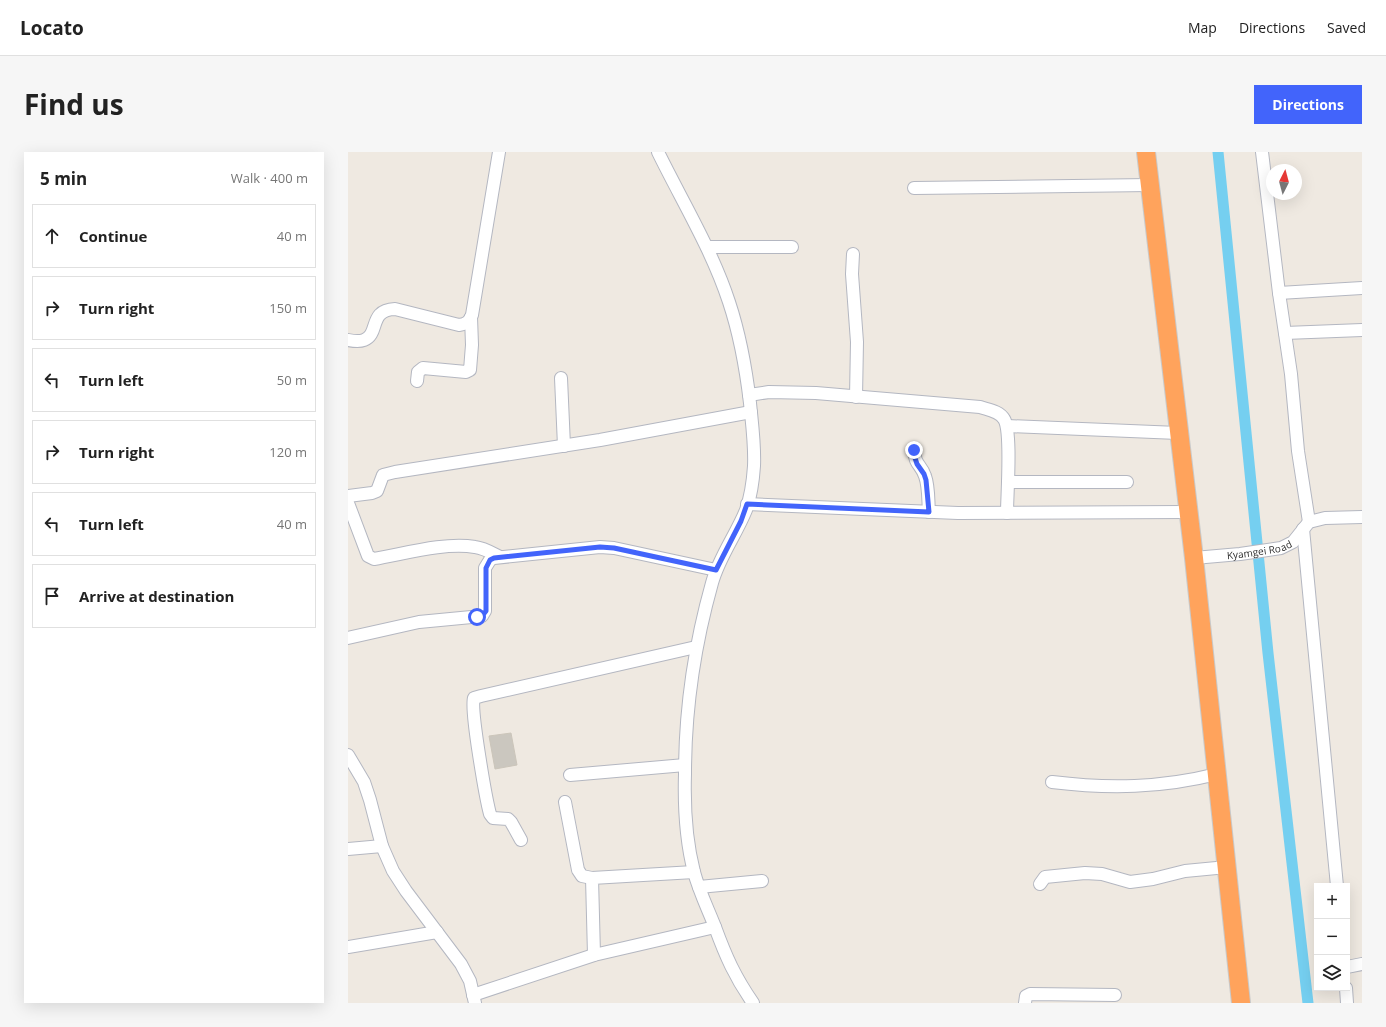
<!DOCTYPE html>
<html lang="en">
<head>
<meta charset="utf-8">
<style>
  :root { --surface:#fff; --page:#f6f6f6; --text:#222; --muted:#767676; --line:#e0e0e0; --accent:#4264fb }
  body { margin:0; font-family:"Open Sans",sans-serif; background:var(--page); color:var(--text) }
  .controls { position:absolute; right:12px; bottom:12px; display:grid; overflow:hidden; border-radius:0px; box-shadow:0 4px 16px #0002 }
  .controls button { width:36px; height:36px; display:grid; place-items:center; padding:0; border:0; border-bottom:1px solid var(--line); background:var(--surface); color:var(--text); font:20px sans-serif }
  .compass { position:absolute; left:918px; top:12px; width:36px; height:36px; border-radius:50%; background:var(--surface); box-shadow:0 4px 16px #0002; rotate:6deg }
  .stop { position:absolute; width:12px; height:12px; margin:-9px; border:3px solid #4264fb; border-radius:50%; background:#fff }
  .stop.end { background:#4264fb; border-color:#fff; box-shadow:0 1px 4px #0008 }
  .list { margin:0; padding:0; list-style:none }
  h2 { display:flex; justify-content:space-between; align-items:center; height:52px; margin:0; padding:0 16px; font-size:17px }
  h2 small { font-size:13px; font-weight:400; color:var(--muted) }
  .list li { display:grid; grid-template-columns:26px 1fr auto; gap:12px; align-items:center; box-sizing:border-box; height:64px; margin:0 8px 8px; padding:0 8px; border:1px solid var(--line); border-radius:0px }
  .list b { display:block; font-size:15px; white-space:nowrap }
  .list em { font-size:13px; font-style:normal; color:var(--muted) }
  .icon { flex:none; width:22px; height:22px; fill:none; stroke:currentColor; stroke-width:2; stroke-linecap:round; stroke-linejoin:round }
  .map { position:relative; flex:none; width:1014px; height:851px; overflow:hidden; border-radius:0px }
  header { display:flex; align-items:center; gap:24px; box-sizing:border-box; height:56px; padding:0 20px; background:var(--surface); border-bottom:1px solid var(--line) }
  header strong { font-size:19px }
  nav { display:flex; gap:22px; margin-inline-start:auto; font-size:14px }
  .intro { display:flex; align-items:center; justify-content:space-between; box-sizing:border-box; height:96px; padding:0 24px }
  h1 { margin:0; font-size:28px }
  .button { padding:10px 18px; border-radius:0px; background:var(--accent); color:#fff; font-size:14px; font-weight:700 }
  main { display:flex; gap:24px; padding:0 24px }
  aside { flex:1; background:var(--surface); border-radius:0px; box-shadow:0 4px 16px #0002 }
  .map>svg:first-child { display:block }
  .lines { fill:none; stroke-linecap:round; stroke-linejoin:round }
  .canal { stroke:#75cff0; stroke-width:11 }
  .building { fill:#cbc7bf; stroke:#cbc5ba }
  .minor-casing { stroke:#b4b7c1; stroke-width:14 }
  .highway-casing { stroke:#c9c9c9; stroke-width:20 }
  .minor { stroke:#fff; stroke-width:12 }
  .highway { stroke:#ffa35c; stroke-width:18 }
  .route { stroke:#4264fb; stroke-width:5 }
  .labels { text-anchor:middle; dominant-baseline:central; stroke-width:3; stroke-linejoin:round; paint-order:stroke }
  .street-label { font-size:10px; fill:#2e2e2e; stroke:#fff }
</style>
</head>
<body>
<header>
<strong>Locato</strong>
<nav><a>Map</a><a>Directions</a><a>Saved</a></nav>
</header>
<div class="intro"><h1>Find us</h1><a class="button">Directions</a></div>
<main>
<aside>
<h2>5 min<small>Walk · 400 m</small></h2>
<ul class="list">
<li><svg class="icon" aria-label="ahead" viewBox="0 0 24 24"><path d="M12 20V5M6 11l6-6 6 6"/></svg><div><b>Continue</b></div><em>40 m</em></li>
<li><svg class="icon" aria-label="right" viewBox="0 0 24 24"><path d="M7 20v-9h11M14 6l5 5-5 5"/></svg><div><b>Turn right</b></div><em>150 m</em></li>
<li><svg class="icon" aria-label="left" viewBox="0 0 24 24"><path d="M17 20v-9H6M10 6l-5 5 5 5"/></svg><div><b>Turn left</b></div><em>50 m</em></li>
<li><svg class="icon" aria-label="right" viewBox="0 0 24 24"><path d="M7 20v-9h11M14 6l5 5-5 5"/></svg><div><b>Turn right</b></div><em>120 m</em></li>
<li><svg class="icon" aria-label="left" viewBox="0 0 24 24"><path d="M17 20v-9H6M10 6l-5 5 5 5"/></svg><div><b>Turn left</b></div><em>40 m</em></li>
<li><svg class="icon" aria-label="arrive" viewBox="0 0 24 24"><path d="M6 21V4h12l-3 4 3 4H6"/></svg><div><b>Arrive at destination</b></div></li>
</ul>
</aside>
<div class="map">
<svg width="1014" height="851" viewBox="0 0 1014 851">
  <rect width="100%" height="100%" fill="#efe9e1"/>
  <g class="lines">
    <path class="canal" d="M 870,0 L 920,501 L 960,851"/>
  </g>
  <path class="building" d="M 163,581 L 169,613 L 147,617 L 141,584 Z"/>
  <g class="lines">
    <defs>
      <g id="minor">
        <path d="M 310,0 C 334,49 364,98 381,150 C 392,183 398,217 402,251 C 404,272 407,293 406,314 C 405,329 403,344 398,358 C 388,383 371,405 364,431 C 346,495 337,556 337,622 C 336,655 338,689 346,720 C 351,739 360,757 367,775 C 378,805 387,825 405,851"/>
        <path d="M 914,0 L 931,141 L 943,222 L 950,299 L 961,370"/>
        <path d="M 566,36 L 802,33"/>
        <path d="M 359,95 L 444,95"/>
        <path d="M 505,102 L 504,122 L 509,190 L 508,245"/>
        <path d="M 931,141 L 1014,136"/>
        <path d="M 937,181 L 1014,178"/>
        <path d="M 0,188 C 5,189 11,190 16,188 C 32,182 20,158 47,157 L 111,173 C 118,172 121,170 124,163 L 151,0"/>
        <path d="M 213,226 L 216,294"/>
        <path d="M 69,229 L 70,220 L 75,216 L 118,220 L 122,218 L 124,193 L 123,165"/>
        <path d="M 401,243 L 421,240 L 468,241 L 632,255 C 641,258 651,259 656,267 C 664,279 659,343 659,361"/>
        <path d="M 659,274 L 830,281"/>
        <path d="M 566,298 C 567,314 573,312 577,324 C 581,335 580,349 581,360"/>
        <path d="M 660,330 L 779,330"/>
        <path d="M 0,344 L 24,341 L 29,339 L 35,323 L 47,320 L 252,288 L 403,260"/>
        <path d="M 0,351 L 20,404 L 26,407 C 56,402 96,390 127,395 C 136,396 144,401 152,405"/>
        <path d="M 399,352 L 610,361 L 839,360"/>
        <path d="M 955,377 L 989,734"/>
        <path id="s1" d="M 846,406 L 892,402 L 933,396 L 945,390 L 961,370 L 977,366 L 1014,365"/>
        <path d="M 0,486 L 71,470 L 134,464 L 137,459 L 137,416 L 142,408 L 146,406 L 252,395 L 266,396 L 368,418"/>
        <path d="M 0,603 L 16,630 L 22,648 L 34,694 L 45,719 L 58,739 L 113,812 L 122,829 L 127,851"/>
        <path d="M 222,623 L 337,613"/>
        <path d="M 704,630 C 761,637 813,636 869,622"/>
        <path d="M 217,650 L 230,718 L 234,724 L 244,726"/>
        <path d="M 173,688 L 163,670 L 160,667 L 145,666 L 142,662 C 138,647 122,557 126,546 L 133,544 L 348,495"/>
        <path d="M 0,697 L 34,694"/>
        <path d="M 692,732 L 697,725 L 737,721 L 754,722 L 782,730 L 805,727 L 837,719 L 879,715"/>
        <path d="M 351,735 L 414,729"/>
        <path d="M 0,795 L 89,780"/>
        <path d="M 246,803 L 244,726 L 346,720"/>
        <path d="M 999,815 L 1014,812"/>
        <path d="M 998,836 L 999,851"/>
        <path d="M 125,843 L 246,803 L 367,775"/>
        <path d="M 677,851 L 678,844 L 682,842 L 767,843"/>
      </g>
      <path id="highway" d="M 798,0 L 846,406 L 893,851"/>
    </defs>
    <use href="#minor" class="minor-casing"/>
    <use href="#highway" class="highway-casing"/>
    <use href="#minor" class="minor"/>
    <use href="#highway" class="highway"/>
  </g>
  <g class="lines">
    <path class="route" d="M 129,465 L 134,464 L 138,459 L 138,416 L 142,408 L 146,406 L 252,395 L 266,396 L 368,418 L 393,369 L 399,352 L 581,360 L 578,328 L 576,322 L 569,312 L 567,306 L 566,298"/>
  </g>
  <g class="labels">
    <g class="street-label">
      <text stroke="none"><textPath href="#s1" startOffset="66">Kyamgei Road</textPath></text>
    </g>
  </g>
</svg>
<div class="controls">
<button>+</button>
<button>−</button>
<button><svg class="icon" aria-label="layers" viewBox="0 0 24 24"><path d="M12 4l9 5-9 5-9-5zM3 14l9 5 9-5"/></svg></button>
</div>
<svg class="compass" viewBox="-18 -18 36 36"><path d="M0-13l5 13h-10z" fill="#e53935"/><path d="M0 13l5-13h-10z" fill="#767676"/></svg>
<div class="stop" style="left:129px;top:465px"></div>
<div class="stop end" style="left:566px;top:298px"></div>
</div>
</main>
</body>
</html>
